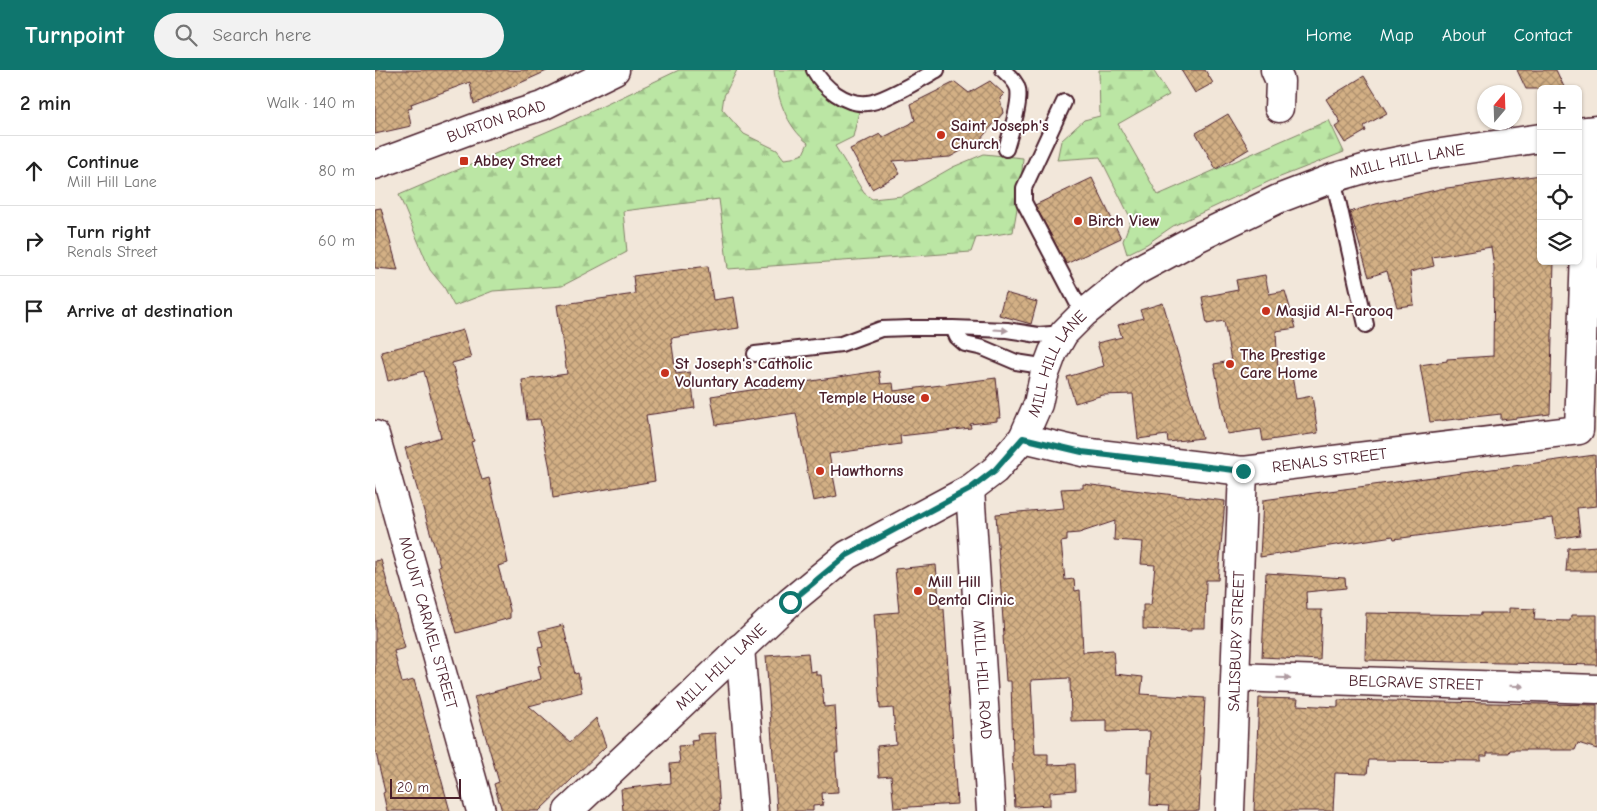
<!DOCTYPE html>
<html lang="en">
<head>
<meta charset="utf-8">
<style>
  :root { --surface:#fff; --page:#f2f2f2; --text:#222; --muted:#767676; --line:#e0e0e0; --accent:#0f766e }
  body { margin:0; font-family:"Comic Neue",sans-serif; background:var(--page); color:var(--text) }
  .controls { position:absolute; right:15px; top:15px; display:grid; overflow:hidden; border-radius:8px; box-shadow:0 1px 4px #0004 }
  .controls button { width:45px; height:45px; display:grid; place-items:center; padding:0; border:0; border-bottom:1px solid var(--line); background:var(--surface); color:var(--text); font:25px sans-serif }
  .compass { position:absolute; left:1102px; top:15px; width:45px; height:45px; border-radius:50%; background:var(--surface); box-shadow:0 1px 4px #0004; rotate:19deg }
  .scale { position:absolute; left:15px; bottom:12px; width:71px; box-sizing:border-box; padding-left:5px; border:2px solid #4a1f2b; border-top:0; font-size:14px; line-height:18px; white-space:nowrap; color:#4a1f2b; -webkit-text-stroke:4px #fff; paint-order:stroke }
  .stop { position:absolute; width:15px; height:15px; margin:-11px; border:4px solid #0f766e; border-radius:50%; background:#fff }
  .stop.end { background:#0f766e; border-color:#fff; box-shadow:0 1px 5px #0008 }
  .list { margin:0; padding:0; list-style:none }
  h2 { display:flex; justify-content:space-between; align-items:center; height:65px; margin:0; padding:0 20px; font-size:21px }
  h2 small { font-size:16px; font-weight:400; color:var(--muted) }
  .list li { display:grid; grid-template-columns:32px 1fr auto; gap:15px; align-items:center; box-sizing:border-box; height:70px; padding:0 20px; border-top:1px solid var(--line) }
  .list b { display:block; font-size:19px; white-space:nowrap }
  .list p { margin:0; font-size:16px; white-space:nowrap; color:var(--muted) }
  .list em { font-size:16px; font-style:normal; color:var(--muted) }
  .icon { flex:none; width:28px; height:28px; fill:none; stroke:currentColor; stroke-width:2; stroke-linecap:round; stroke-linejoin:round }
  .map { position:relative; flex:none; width:1222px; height:741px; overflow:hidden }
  header { display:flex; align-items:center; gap:30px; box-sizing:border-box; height:70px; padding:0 25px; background:var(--accent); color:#fff }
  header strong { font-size:24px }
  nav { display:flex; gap:28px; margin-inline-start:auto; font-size:18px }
  .search { width:350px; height:45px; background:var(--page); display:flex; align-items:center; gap:12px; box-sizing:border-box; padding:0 18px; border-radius:28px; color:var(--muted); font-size:19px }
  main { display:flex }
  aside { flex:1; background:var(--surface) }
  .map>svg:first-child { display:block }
  .forest { fill:url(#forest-firs); stroke:#828268 }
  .building { fill:url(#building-cross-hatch); stroke:#4a1f2b }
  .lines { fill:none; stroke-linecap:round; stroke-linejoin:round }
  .lane-casing { stroke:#4a1f2b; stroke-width:18 }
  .street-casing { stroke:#4a1f2b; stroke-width:31 }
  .secondary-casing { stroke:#4a1f2b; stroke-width:31 }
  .primary-casing { stroke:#4a1f2b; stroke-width:31 }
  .lane { stroke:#fff; stroke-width:14 }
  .street { stroke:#fff; stroke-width:28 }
  .secondary { stroke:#fff; stroke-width:28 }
  .primary { stroke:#fff; stroke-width:28 }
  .oneway { fill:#ae9aa0 }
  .route { stroke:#0f766e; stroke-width:6 }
  .poi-dot { fill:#c8321e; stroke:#fff; stroke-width:2 }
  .labels { text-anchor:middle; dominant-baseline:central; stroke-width:4; stroke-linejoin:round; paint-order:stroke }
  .street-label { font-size:16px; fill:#4a1f2b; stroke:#fff }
  .poi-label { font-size:16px; font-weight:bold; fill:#4a1f2b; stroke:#fff; text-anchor:start }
</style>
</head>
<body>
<header>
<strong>Turnpoint</strong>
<div class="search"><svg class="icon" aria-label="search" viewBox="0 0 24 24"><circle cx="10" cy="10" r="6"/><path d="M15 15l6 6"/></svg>Search here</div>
<nav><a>Home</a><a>Map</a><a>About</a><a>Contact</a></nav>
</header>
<main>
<aside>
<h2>2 min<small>Walk · 140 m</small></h2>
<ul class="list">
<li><svg class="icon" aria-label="ahead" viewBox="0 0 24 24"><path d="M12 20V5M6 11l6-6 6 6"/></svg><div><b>Continue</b><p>Mill Hill Lane</p></div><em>80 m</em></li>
<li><svg class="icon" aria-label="right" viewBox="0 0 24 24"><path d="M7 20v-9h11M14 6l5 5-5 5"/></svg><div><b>Turn right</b><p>Renals Street</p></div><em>60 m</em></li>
<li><svg class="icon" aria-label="arrive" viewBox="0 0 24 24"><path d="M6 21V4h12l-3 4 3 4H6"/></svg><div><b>Arrive at destination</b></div></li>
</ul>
</aside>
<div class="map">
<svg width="1222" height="741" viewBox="0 0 1222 741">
  <defs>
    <pattern id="forest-firs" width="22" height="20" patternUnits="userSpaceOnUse" patternTransform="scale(1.25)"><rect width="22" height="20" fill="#bbe6a4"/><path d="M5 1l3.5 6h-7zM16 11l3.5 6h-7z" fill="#a2c58d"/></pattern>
    <pattern id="building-cross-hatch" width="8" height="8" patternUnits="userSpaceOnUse" patternTransform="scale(1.25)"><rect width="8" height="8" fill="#d3b085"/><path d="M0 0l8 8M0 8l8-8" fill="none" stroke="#ad8f6d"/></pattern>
  </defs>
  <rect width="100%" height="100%" fill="#f2e7da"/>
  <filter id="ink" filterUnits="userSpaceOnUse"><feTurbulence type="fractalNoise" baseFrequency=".02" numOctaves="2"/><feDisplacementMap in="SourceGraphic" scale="10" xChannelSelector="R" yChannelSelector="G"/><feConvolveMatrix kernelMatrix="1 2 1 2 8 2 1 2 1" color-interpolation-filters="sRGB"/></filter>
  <g filter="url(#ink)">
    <path class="forest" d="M 304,0 L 362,0 L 349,26 L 347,39 L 369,64 L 402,80 L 409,89 L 417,88 L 428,84 L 433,73 C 411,56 402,27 399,0 L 435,0 L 485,37 L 478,67 L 460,76 L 489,123 L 497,129 L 527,126 L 578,97 L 609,84 L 648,88 L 646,115 L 638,162 L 601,168 L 596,182 L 353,199 L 344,129 L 248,141 L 252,182 L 187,216 L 118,221 L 79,236 L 69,217 L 55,200 L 24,125 L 192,53 Z
      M 724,0 L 778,0 L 794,25 L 743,54 L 783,125 L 954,50 L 969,82 L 895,111 L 798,156 L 772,174 L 752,184 L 748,171 L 756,149 L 725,87 L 682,90 L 686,71 L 709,50 L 725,46 Z"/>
    <path class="building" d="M 0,0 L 174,0 L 99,34 L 95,12 L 36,34 L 37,38 L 33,39 L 36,56 L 0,64 Z
      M 806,0 L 830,0 L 838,13 L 820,23 Z
      M 1142,0 L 1181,0 L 1190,19 L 1151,19 Z
      M 989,6 L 1012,43 L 989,56 L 991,61 L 970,73 L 960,57 L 966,53 L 951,29 Z
      M 615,11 L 629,24 L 625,28 L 628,43 L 604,71 L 575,87 L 518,91 L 525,104 L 497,119 L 475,79 L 505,64 L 507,68 L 535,54 L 540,50 L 536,34 L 580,12 L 594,23 Z
      M 853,44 L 874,79 L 841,99 L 821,63 Z
      M 1166,105 L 1166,191 L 1179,191 L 1175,344 L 1126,350 L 1126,344 L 1055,352 L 1045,295 L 1072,291 L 1072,289 L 1118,286 L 1119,197 L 1116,177 L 1057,187 L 1059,196 L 1035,202 L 1039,235 L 1022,237 L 1012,201 L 994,207 L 975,142 L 1001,134 L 1065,119 Z
      M 717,108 L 746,168 L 691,194 L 660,135 Z
      M 6,138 L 23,200 L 0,198 L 0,139 Z
      M 333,196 L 338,230 L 359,227 L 364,258 L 296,268 L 301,304 L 315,302 L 320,338 L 271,345 L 280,411 L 178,428 L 175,399 L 165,349 L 152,350 L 147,310 L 192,304 L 182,235 L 260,224 L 258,206 Z
      M 890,205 L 894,224 L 910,221 L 921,258 L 901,261 L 903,302 L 916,300 L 921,329 L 937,326 L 943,363 L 888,371 L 886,359 L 852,364 L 839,294 L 856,291 L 849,251 L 832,254 L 827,227 L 863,220 L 861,210 Z
      M 630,223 L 662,232 L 656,254 L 624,245 Z
      M 788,233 L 793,250 L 827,368 L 793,372 L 792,365 L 763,369 L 758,324 L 728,325 L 700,333 L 692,307 L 729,296 L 722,273 L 747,267 L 743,255 L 768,248 L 765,240 Z
      M 88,260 L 96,288 L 77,293 L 99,371 L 96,372 L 107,410 L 114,408 L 133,493 L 123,496 L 135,540 L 135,548 L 82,563 L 63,496 L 65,495 L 30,378 L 66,367 L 57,332 L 49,301 L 13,311 L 6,282 Z
      M 504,301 L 506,314 L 518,313 L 519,321 L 621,308 L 625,348 L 622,348 L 622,351 L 595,354 L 596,358 L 525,366 L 526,374 L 454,384 L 462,426 L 438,431 L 421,343 L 341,355 L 336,326 Z
      M 1220,385 L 1222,436 L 1202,438 L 1205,465 L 1181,469 L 1178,448 L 1019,469 L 1018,466 L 885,487 L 888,430 Z
      M 708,414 L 850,431 L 843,510 L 831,510 L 830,558 L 816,558 L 816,561 L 768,559 L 768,535 L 776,535 L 780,495 L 766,494 L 768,472 L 739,470 L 740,451 L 704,463 L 692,464 L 692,471 L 686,472 L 690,510 L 699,509 L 700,521 L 705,520 L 708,582 L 738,580 L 740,604 L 768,607 L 766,624 L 830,628 L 824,741 L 793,741 L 794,736 L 775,735 L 777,703 L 773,703 L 775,661 L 732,662 L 732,650 L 696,651 L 695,608 L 656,610 L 660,684 L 673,684 L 673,695 L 700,694 L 701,720 L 675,722 L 675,735 L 640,737 L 637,686 L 638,686 L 636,611 L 631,611 L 628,566 L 629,566 L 621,444 L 689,438 L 686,419 L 708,418 Z
      M 1222,476 L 1222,501 L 1191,501 L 1193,478 Z
      M 6,490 L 30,578 L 19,581 L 27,613 L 39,610 L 75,741 L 12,741 L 8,723 L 10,722 L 0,679 L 0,491 Z
      M 561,495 L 565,539 L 569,539 L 582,734 L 519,738 L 516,706 L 504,707 L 502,676 L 521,674 L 518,638 L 505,639 L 499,544 L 524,542 L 520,499 Z
      M 891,503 L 970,508 L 971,518 L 931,522 L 932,540 L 947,540 L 945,590 L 887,587 Z
      M 1134,538 L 1160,539 L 1159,550 L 1195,551 L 1196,545 L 1222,545 L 1222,595 L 990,590 L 991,543 L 1106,545 L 1106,543 L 1134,543 Z
      M 188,555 L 200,604 L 203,603 L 207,622 L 154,636 L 195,672 L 221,648 L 231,676 L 164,741 L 127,741 L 119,714 L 124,712 L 99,627 L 166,609 L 163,596 L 167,595 L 163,578 L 168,577 L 164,561 Z
      M 433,583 L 435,602 L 441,601 L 441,605 L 446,605 L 449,637 L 460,636 L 463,683 L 460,683 L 463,722 L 447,723 L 448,735 L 438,736 L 438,741 L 402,741 L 391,586 Z
      M 884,628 L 923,629 L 922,635 L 963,637 L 963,630 L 1222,635 L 1222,679 L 1203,673 L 1200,680 L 1135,680 L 1134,683 L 1112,683 L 1112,686 L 1106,686 L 1106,691 L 994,690 L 992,704 L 960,703 L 958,741 L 879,741 Z
      M 340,663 L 345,741 L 248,741 L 246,719 L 296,713 L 295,694 L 305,693 L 303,676 L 317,675 L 316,671 L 323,670 L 322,664 Z"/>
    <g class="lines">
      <defs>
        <path id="lane" d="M 439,0 C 449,18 470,35 492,33 C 508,32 546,9 562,0
          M 628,0 C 634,6 641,11 643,19 C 646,35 635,64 631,79
          M 689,32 L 649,118 L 649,132 L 708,244
          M 958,108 L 991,255
          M 578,258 L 582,267 L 590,274 L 608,278 L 641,292 L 673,297
          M 380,284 L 466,274 L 506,259 L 535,258 L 578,258 L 632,260 L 663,265 L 689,263"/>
        <g id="street">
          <path d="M 900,0 L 905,11 L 904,38"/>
          <path id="s1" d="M 0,365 L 106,741"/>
          <path id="s2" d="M 648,368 L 707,382 L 868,401 L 1204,360 L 1214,61"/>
          <path id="s3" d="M 595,419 L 616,741"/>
          <path d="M 365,578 L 379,741"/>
          <path id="s4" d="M 861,607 L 1222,619"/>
          <path id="s5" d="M 855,741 L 868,401"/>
        </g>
        <g id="secondary">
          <path d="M 1203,62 L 1222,60"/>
          <path id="s6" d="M 193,741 L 415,532 L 472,485 L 595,419 L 620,400 L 648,368 L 663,334 L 669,306 L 678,282 L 689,263 L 708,244 L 761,201 L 822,168 L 903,129 L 958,108 L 999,96 L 1053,85 L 1166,68"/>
        </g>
        <g id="primary">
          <path id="s7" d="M 0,95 L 105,56 L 167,36 L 240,0"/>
        </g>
      </defs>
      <use href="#lane" class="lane-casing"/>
      <use href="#street" class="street-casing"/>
      <use href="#secondary" class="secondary-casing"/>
      <use href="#primary" class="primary-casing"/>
      <use href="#lane" class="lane"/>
      <use href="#street" class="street"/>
      <use href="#secondary" class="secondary"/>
      <use href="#primary" class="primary"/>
    </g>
    <defs><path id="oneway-solid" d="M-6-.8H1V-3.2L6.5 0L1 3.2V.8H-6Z" transform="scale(1.25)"/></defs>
    <g class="oneway">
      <use href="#oneway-solid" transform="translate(626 260) rotate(4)"/>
      <use href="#oneway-solid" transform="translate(909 608) rotate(2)"/>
      <use href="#oneway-solid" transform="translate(1142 616) rotate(2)"/>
    </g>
  </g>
  <g class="lines" filter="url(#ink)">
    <path class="route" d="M 415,532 L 472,485 L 595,419 L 620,400 L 648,368 L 707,382 L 868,401"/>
  </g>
  <g class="poi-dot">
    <circle cx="566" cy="65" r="5"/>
    <rect x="84" y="86" width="10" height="10" rx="2.5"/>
    <circle cx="703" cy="151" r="5"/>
    <circle cx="891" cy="241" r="5"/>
    <circle cx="855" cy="294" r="5"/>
    <circle cx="290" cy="303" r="5"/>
    <circle cx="550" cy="328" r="5"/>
    <circle cx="445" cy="401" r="5"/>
    <circle cx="543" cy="521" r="5"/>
  </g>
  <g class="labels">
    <g class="street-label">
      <text stroke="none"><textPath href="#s7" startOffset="129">BURTON ROAD</textPath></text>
      <text stroke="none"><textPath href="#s6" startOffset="1095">MILL HILL LANE</textPath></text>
      <text stroke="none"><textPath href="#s6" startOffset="675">MILL HILL LANE</textPath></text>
      <text stroke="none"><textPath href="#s2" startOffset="310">RENALS STREET</textPath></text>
      <text stroke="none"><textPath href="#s1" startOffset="195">MOUNT CARMEL STREET</textPath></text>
      <text stroke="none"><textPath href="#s5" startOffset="170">SALISBURY STREET</textPath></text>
      <text stroke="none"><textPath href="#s6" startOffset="210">MILL HILL LANE</textPath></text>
      <text stroke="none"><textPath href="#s3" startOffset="191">MILL HILL ROAD</textPath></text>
      <text stroke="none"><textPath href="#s4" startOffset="180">BELGRAVE STREET</textPath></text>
    </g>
    <g class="poi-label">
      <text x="576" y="56">Saint Joseph's<tspan x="576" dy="18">Church</tspan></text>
      <text x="99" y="91">Abbey Street</text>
      <text x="713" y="151">Birch View</text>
      <text x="901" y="241">Masjid Al-Farooq</text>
      <text x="865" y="285">The Prestige<tspan x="865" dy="18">Care Home</tspan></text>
      <text x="300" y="294">St Joseph's Catholic<tspan x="300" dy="18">Voluntary Academy</tspan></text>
      <text x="540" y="328" text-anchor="end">Temple House</text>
      <text x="455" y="401">Hawthorns</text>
      <text x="553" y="512">Mill Hill<tspan x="553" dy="18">Dental Clinic</tspan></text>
    </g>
  </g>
</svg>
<div class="controls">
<button>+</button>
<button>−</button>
<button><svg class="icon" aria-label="locate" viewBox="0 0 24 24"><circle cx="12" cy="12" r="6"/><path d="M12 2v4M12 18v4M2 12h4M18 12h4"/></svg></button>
<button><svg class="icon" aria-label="layers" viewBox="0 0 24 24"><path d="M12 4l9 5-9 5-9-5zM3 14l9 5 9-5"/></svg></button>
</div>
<svg class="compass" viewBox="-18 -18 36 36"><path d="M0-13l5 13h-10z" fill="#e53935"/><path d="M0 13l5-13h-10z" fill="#767676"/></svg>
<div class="scale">20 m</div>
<div class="stop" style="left:415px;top:532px"></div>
<div class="stop end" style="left:868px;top:401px"></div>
</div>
</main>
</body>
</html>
